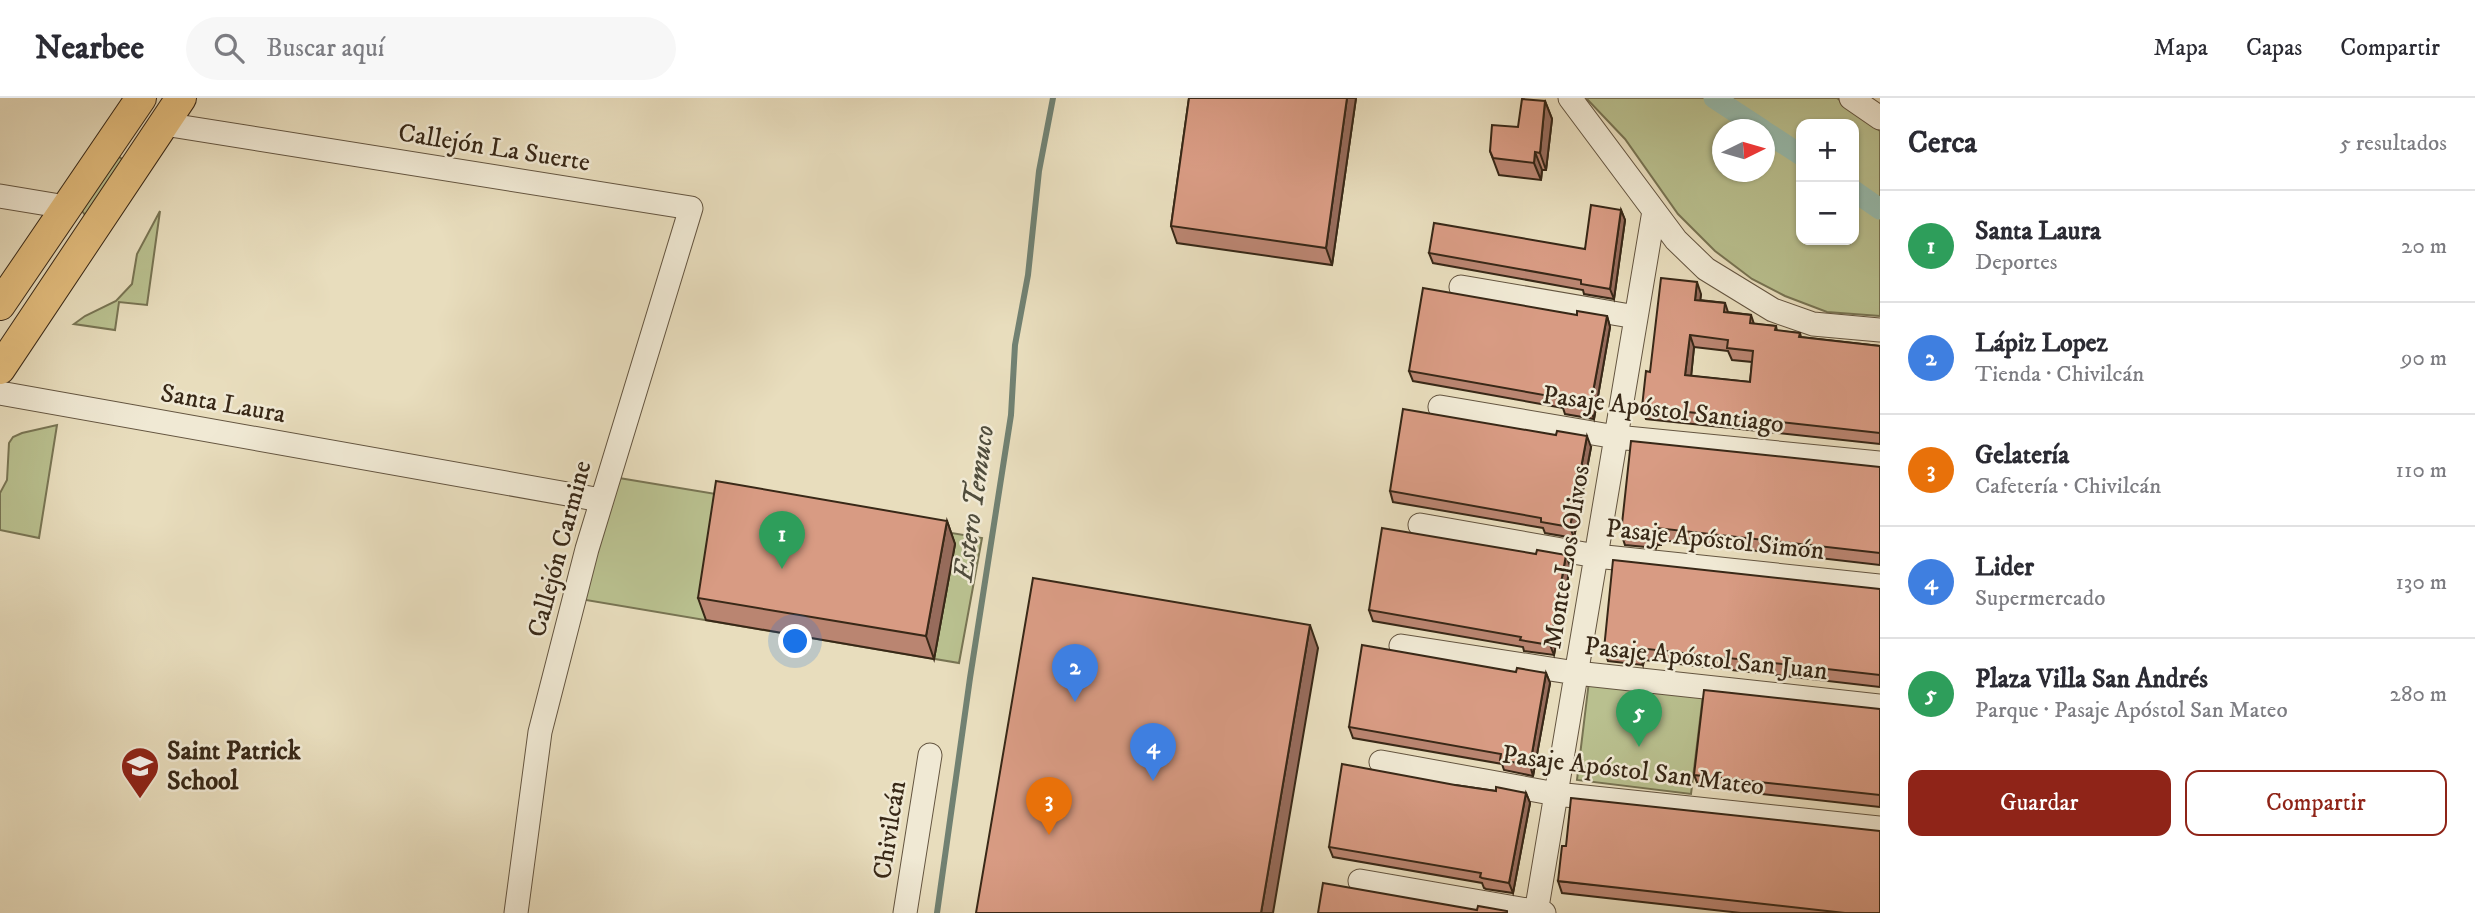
<!DOCTYPE html>
<html lang="es">
<head>
<meta charset="utf-8">
<style>
  :root { --surface:#fff; --page:#f7f7f7; --text:#2b2b33; --muted:#7c7c81; --line:#e1e1e2; --accent:#8f2418 }
  body { margin:0; font-family:"IM FELL DW Pica",serif; background:var(--page); color:var(--text) }
  .controls { position:absolute; right:21px; top:21px; display:grid; overflow:hidden; border-radius:14px; box-shadow:0 2px 5px #0004 }
  .controls button { width:63px; height:63px; display:grid; place-items:center; padding:0; border:0; border-bottom:2px solid var(--line); background:var(--surface); color:var(--text); font:35px sans-serif }
  .compass { position:absolute; left:1712px; top:21px; width:63px; height:63px; border-radius:50%; background:var(--surface); box-shadow:0 2px 5px #0004; rotate:85deg }
  .you { position:absolute; left:796px; top:544px; width:24px; height:24px; margin:-18px; border:5px solid #fff; border-radius:50%; background:#1a73e8; box-shadow:0 0 0 10px #1a73e833 }
  .badge { display:grid; place-items:center; width:46px; height:46px; border-radius:50%; background:var(--accent); color:#fff; font-size:23px; font-weight:700 }
  .pin { position:absolute; translate:-50% -58px; filter:drop-shadow(0 2px 4px #0008) }
  .pin::after { content:''; position:absolute; top:37px; width:24px; height:21px; background:inherit; clip-path:polygon(0 0,100% 0,50% 100%) }
  .list { margin:0; padding:0; list-style:none }
  h2 { display:flex; justify-content:space-between; align-items:center; height:91px; margin:0; padding:0 28px; font-size:30px }
  h2 small { font-size:23px; font-weight:400; color:var(--muted) }
  .list li { display:grid; grid-template-columns:46px 1fr auto; gap:21px; align-items:center; box-sizing:border-box; height:112px; padding:0 28px; border-top:2px solid var(--line) }
  .list b { display:block; font-size:26px; white-space:nowrap }
  .list p { margin:0; font-size:23px; white-space:nowrap; color:var(--muted) }
  .list em { font-size:23px; font-style:normal; color:var(--muted) }
  .actions { display:flex; gap:14px; padding:21px 28px }
  .actions a { flex:1; padding:16px 0; border:2px solid var(--accent); border-radius:14px; text-align:center; font-size:24px; color:var(--accent) }
  .actions .main { background:var(--accent); color:#fff }
  .icon { flex:none; width:38px; height:38px; fill:none; stroke:currentColor; stroke-width:2; stroke-linecap:round; stroke-linejoin:round }
  .map { position:relative; flex:none; width:1880px; height:815px; overflow:hidden }
  header { display:flex; align-items:center; gap:42px; box-sizing:border-box; height:98px; padding:0 35px; background:var(--surface); border-bottom:2px solid var(--line) }
  header strong { font-size:33px }
  nav { display:flex; gap:38px; margin-inline-start:auto; font-size:24px }
  .search { width:490px; height:63px; background:var(--page); display:flex; align-items:center; gap:18px; box-sizing:border-box; padding:0 24px; border-radius:38px; color:var(--muted); font-size:26px }
  main { display:flex }
  aside { flex:1; background:var(--surface) }
  .map>svg:first-child { display:block }
  .green { fill:#b9c08f; stroke:#787453; stroke-width:2; fill-rule:evenodd }
  .lines { fill:none; stroke-linecap:round; stroke-linejoin:round }
  .stream { stroke:#718172; stroke-width:6 }
  .canal { stroke:#97bcae; stroke-width:21 }
  .minor-casing { stroke:#645540; stroke-width:25 }
  .major-casing { stroke:#382817; stroke-width:32 }
  .minor { stroke:#f0e9d4; stroke-width:23 }
  .major { stroke:#e4be7e; stroke-width:30 }
  .wall { fill:#ba8571; stroke:#382817; stroke-width:2; fill-rule:evenodd }
  .shaded-wall { fill:#976c5c; stroke:#382817; stroke-width:2 }
  .building { fill:#d89b83; stroke:#382817; stroke-width:2; fill-rule:evenodd }
  .labels { text-anchor:middle; dominant-baseline:central; stroke-width:5; stroke-linejoin:round; paint-order:stroke }
  .street-label { font-size:26px; fill:#382817; stroke:#f0e9d4 }
  .poi-label { font-size:26px; font-weight:bold; fill:#382817; stroke:#f0e9d4; text-anchor:start }
  .water-label { font-size:28px; font-style:italic; fill:#504d3d; stroke:#f0e9d4 }
</style>
</head>
<body>
<header>
<strong>Nearbee</strong>
<div class="search"><svg class="icon" aria-label="search" viewBox="0 0 24 24"><circle cx="10" cy="10" r="6"/><path d="M15 15l6 6"/></svg>Buscar aquí</div>
<nav><a>Mapa</a><a>Capas</a><a>Compartir</a></nav>
</header>
<main>
<div class="map">
<svg width="1880" height="815" viewBox="0 0 1880 815">
  <rect width="100%" height="100%" fill="#e8ddbd"/>
  <filter id="stains"><feTurbulence type="fractalNoise" baseFrequency=".00286" numOctaves="4"/><feColorMatrix values="0 0 0 0 .2 0 0 0 0 .09 0 0 0 0 .02 0 0 0 .5 -.17"/></filter>
  <radialGradient id="worn" r=".72"><stop offset=".6" stop-color="#630" stop-opacity="0"/><stop offset="1" stop-color="#630" stop-opacity=".3"/></radialGradient>
  <path class="green" d="M 1586,0 L 1837,0 L 1880,33 L 1880,218 L 1827,214 L 1785,198 L 1752,181 L 1715,153 L 1678,116 L 1625,41 ZM 1801,26 L 1854,26 L 1854,142 L 1801,142 ZM 1722,32 L 1764,32 L 1764,74 L 1722,74 Z
    M 113,54 L 127,65 L 85,129 L 85,117 L 77,106 Z
    M 160,113 L 147,207 L 119,204 L 115,232 L 74,226 L 85,218 L 116,203 L 132,186 L 137,156 Z
    M 57,327 L 39,440 L 0,432 L 0,395 L 7,382 L 9,345 L 13,339 L 22,335 Z
    M 613,379 L 982,440 L 959,565 L 580,501 Z
    M 1589,583 L 1703,597 L 1691,696 L 1577,682 Z"/>
  <g class="lines">
    <path class="stream" d="M 937,815 L 970,580 L 1011,317 L 1015,247 L 1028,177 L 1039,73 L 1053,0"/>
    <path class="canal" d="M 1714,0 L 1763,32
      M 1764,33 L 1801,57
      M 1854,93 L 1880,111"/>
    <defs>
      <path id="minor" d="M 1570,0 L 1676,142 L 1706,171 L 1773,212 L 1813,226 L 1880,232
        M 1851,0 L 1880,20
        M 164,26 L 691,110 L 587,451 L 540,634 L 516,815
        M 0,98 L 66,109
        M 1461,189 L 1636,219
        M 0,295 L 601,402
        M 1440,309 L 1616,339 L 1880,365
        M 1420,427 L 1596,458 L 1880,488
        M 1401,548 L 1576,575 L 1880,608
        M 1381,664 L 1556,696 L 1880,730
        M 1360,783 L 1544,815
        M 905,815 L 930,657
        M 1536,815 L 1654,113"/>
      <path id="major" d="M 0,207 L 141,0
        M 0,271 L 181,0"/>
    </defs>
    <use href="#minor" class="minor-casing"/>
    <use href="#major" class="major-casing"/>
    <use href="#minor" class="minor"/>
    <use href="#major" class="major"/>
  </g>
  <path class="wall" d="M 1189,0 L 1356,0 L 1332,167 L 1177,145 L 1171,128 Z
    M 1545,3 L 1552,21 L 1546,72 L 1542,72 L 1541,82 L 1499,77 L 1490,53 L 1518,29 Z
    M 1621,112 L 1625,122 L 1614,201 L 1584,196 L 1583,192 L 1433,165 L 1429,155 L 1585,151 Z
    M 1701,196 L 1700,202 L 1725,205 L 1728,214 L 1751,217 L 1754,226 L 1776,228 L 1777,233 L 1800,235 L 1801,239 L 1880,248 L 1880,346 L 1646,321 L 1642,309 ZM 1694,249 L 1728,253 L 1732,262 L 1752,264 L 1750,284 L 1691,278 Z
    M 1577,217 L 1607,218 L 1610,229 L 1594,321 L 1565,316 L 1563,310 L 1413,283 L 1409,273 Z
    M 1591,349 L 1574,440 L 1545,435 L 1543,430 L 1393,404 L 1390,393 Z
    M 1880,369 L 1880,467 L 1661,442 L 1661,447 L 1657,447 L 1656,450 L 1625,447 L 1621,435 Z
    M 947,423 L 955,446 L 934,561 L 706,522 L 698,500 Z
    M 1536,456 L 1566,457 L 1570,468 L 1554,557 L 1524,553 L 1523,549 L 1373,523 L 1369,512 Z
    M 1880,491 L 1880,589 L 1644,562 L 1643,567 L 1608,563 L 1604,551 Z
    M 1516,574 L 1546,575 L 1550,585 L 1533,678 L 1504,672 L 1502,666 L 1353,640 L 1349,629 Z
    M 1880,611 L 1880,709 L 1699,689 L 1694,677 Z
    M 1455,687 L 1496,693 L 1526,695 L 1530,705 L 1513,795 L 1486,791 L 1484,790 L 1482,785 L 1333,759 L 1329,749 Z
    M 1558,783 L 1880,815 L 1741,815 L 1562,795 Z"/>
  <path class="shaded-wall" d="M 1347,0 L 1356,0 L 1332,167 L 1326,150 Z
    M 1545,3 L 1552,21 L 1546,72 L 1540,55 Z
    M 1535,54 L 1542,72 L 1541,82 L 1534,65 Z
    M 1621,112 L 1625,122 L 1614,201 L 1610,191 Z
    M 1697,184 L 1701,196 L 1699,214 L 1695,202 Z
    M 1607,218 L 1610,229 L 1594,321 L 1590,310 Z
    M 1690,237 L 1694,249 L 1690,289 L 1685,277 Z
    M 1587,338 L 1591,349 L 1574,440 L 1570,429 Z
    M 947,423 L 955,446 L 934,561 L 926,538 Z
    M 1657,430 L 1661,442 L 1661,447 L 1656,435 Z
    M 1652,435 L 1657,447 L 1656,450 L 1652,438 Z
    M 1566,457 L 1570,468 L 1554,557 L 1550,547 Z
    M 1310,527 L 1318,550 L 1273,815 L 1261,815 Z
    M 1639,550 L 1644,562 L 1643,567 L 1639,555 Z
    M 1546,575 L 1550,585 L 1533,678 L 1530,667 Z
    M 1526,695 L 1530,705 L 1513,795 L 1509,785 Z"/>
  <path class="building" d="M 1189,0 L 1347,0 L 1326,150 L 1171,128 Z
    M 1522,1 L 1545,3 L 1540,55 L 1535,54 L 1534,65 L 1493,60 L 1490,53 L 1492,27 L 1518,29 Z
    M 1591,107 L 1621,112 L 1610,191 L 1581,186 L 1581,182 L 1429,155 L 1434,125 L 1585,151 Z
    M 1661,180 L 1697,184 L 1695,202 L 1725,205 L 1724,214 L 1751,217 L 1750,225 L 1776,228 L 1775,232 L 1800,235 L 1799,239 L 1880,248 L 1880,335 L 1642,309 L 1646,273 L 1650,274 ZM 1690,237 L 1728,242 L 1727,250 L 1753,253 L 1750,284 L 1685,277 Z
    M 1423,190 L 1577,217 L 1577,213 L 1607,218 L 1590,310 L 1561,306 L 1561,300 L 1409,273 Z
    M 1403,311 L 1556,337 L 1557,333 L 1587,338 L 1570,429 L 1541,424 L 1541,420 L 1390,393 Z
    M 1631,343 L 1880,369 L 1880,455 L 1657,430 L 1656,435 L 1652,435 L 1652,438 L 1621,435 Z
    M 716,383 L 947,423 L 926,538 L 698,500 Z
    M 1382,430 L 1536,456 L 1537,452 L 1566,457 L 1550,547 L 1520,542 L 1521,539 L 1369,512 Z
    M 1613,462 L 1880,491 L 1880,577 L 1639,550 L 1639,555 L 1604,551 Z
    M 1033,480 L 1310,527 L 1261,815 L 976,815 Z
    M 1362,547 L 1516,574 L 1517,570 L 1546,575 L 1530,667 L 1500,662 L 1501,656 L 1349,629 Z
    M 1704,592 L 1880,611 L 1880,697 L 1694,677 Z
    M 1342,666 L 1455,687 L 1496,693 L 1496,689 L 1526,695 L 1509,785 L 1482,780 L 1480,779 L 1481,775 L 1329,749 Z
    M 1571,700 L 1880,733 L 1880,815 L 1845,815 L 1558,783 L 1562,748 L 1566,748 Z
    M 1323,785 L 1477,812 L 1478,808 L 1507,813 L 1507,815 L 1318,815 Z"/>
  <defs>
    <symbol id="school-pin" viewBox="-11 -11 22 30"><path d="M0 17L-7.5 6A9.5 9.5 0 1 1 7.5 6Z" fill="#8f2418" stroke="#f0e9d4"/><path d="M0-5L7-2L0 1L-7-2ZM-4 1L0 2.5L4 1V4Q0 6-4 4Z" fill="#fff"/></symbol>
  </defs>
  <g fill-rule="evenodd">
    <use href="#school-pin" x="118" y="646" width="44" height="60"/>
  </g>
  <g class="labels">
    <g class="street-label">
      <text transform="translate(494 50) rotate(9)">Callejón La Suerte</text>
      <text transform="translate(223 306) rotate(10)">Santa Laura</text>
      <text transform="translate(1663 312) rotate(7)">Pasaje Apóstol Santiago</text>
      <text transform="translate(1715 442) rotate(6)">Pasaje Apóstol Simón</text>
      <text transform="translate(560 451) rotate(-75)">Callejón Carmine</text>
      <text transform="translate(1567 459) rotate(-81)">Monte Los Olivos</text>
      <text transform="translate(1706 561) rotate(6)">Pasaje Apóstol San Juan</text>
      <text transform="translate(1633 673) rotate(7)">Pasaje Apóstol San Mateo</text>
      <text transform="translate(890 732) rotate(-81)">Chivilcán</text>
    </g>
    <g class="poi-label">
      <text x="167" y="653">Saint Patrick<tspan x="167" dy="30">School</tspan></text>
    </g>
    <g class="water-label">
      <text transform="translate(974 405) rotate(-82)">Estero Temuco</text>
    </g>
  </g>
  <rect width="100%" height="100%" filter="url(#stains)"/>
  <rect width="100%" height="100%" fill="url(#worn)"/>
</svg>
<div class="controls">
<button>+</button>
<button>−</button>
</div>
<svg class="compass" viewBox="-18 -18 36 36"><path d="M0-13l5 13h-10z" fill="#e53935"/><path d="M0 13l5-13h-10z" fill="#7c7c81"/></svg>
<div class="you"></div>
<div class="pin badge" style="left:782px;top:471px;background:#2e9e5b">1</div>
<div class="pin badge" style="left:1075px;top:604px;background:#3f7fe0">2</div>
<div class="pin badge" style="left:1049px;top:737px;background:#e8710a">3</div>
<div class="pin badge" style="left:1153px;top:683px;background:#3f7fe0">4</div>
<div class="pin badge" style="left:1639px;top:649px;background:#2e9e5b">5</div>
</div>
<aside>
<h2>Cerca<small>5 resultados</small></h2>
<ul class="list">
<li><span class="badge" style="background:#2e9e5b">1</span><div><b>Santa Laura</b><p>Deportes</p></div><em>20 m</em></li>
<li><span class="badge" style="background:#3f7fe0">2</span><div><b>Lápiz Lopez</b><p>Tienda · Chivilcán</p></div><em>90 m</em></li>
<li><span class="badge" style="background:#e8710a">3</span><div><b>Gelatería</b><p>Cafetería · Chivilcán</p></div><em>110 m</em></li>
<li><span class="badge" style="background:#3f7fe0">4</span><div><b>Lider</b><p>Supermercado</p></div><em>130 m</em></li>
<li><span class="badge" style="background:#2e9e5b">5</span><div><b>Plaza Villa San Andrés</b><p>Parque · Pasaje Apóstol San Mateo</p></div><em>280 m</em></li>
</ul>
<div class="actions"><a class="main">Guardar</a><a>Compartir</a></div>
</aside>
</main>
</body>
</html>
